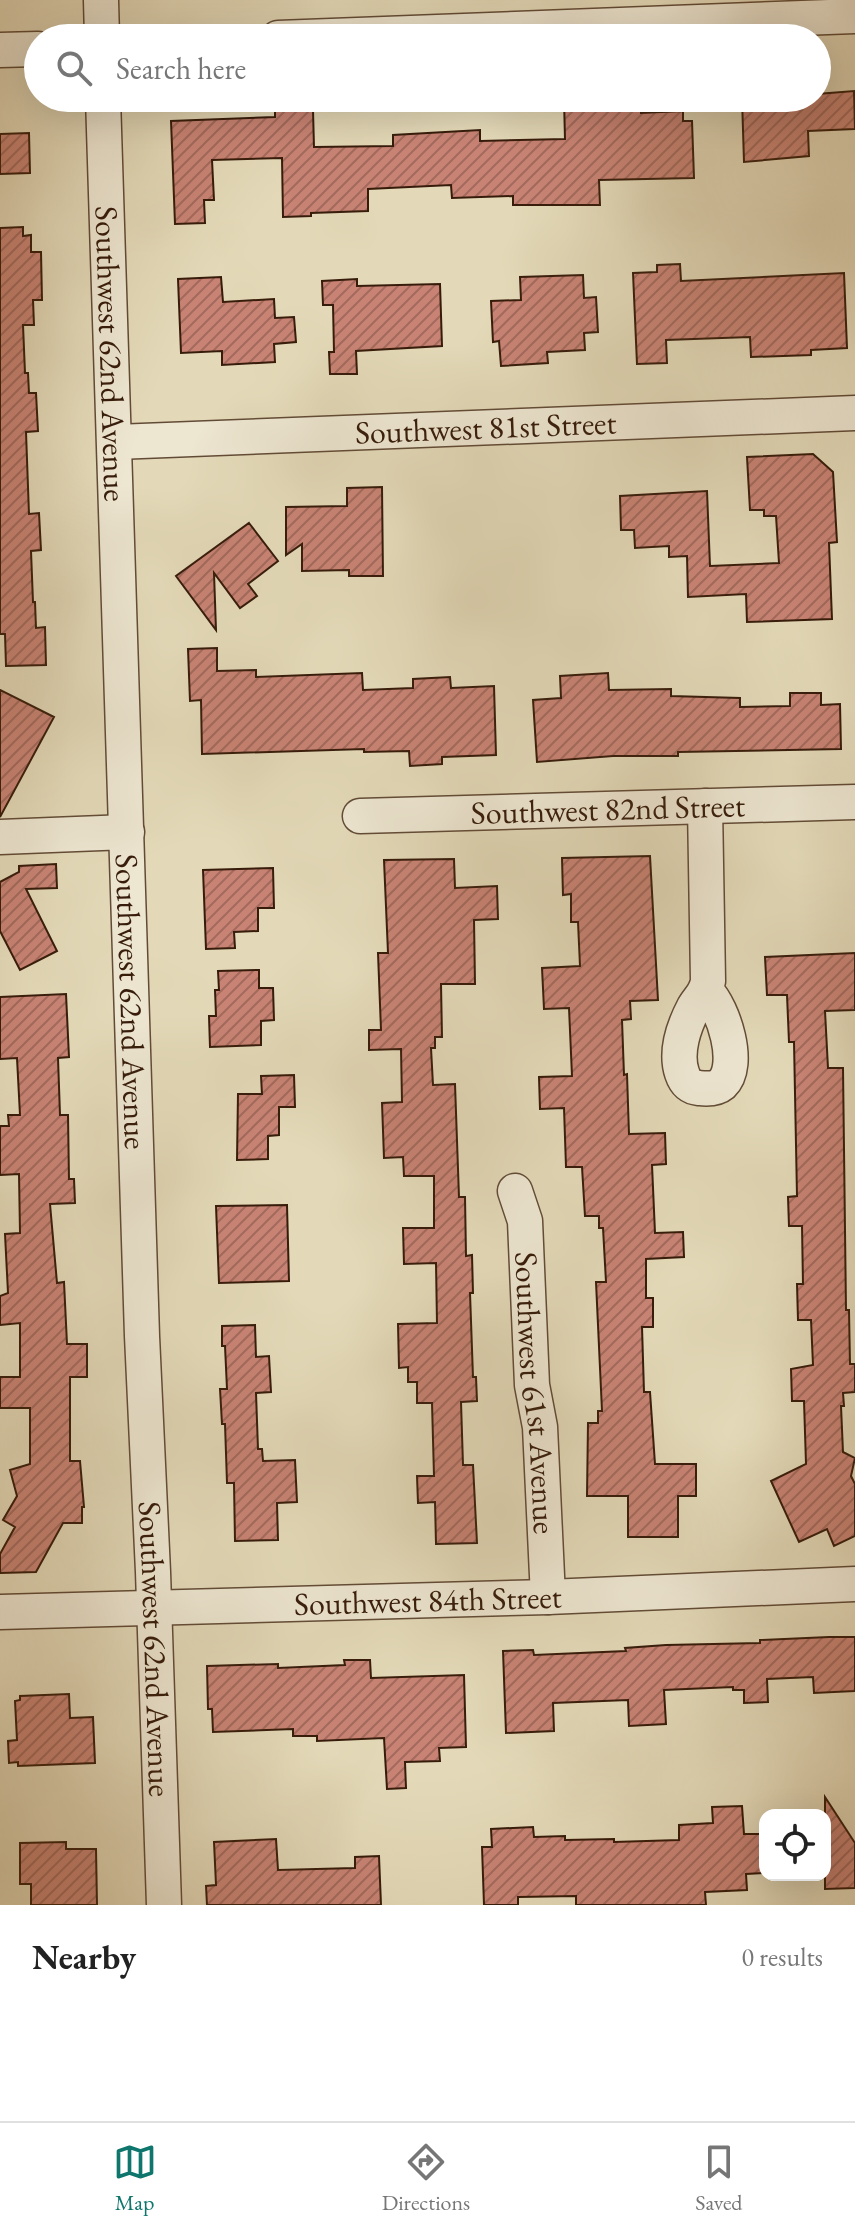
<!DOCTYPE html>
<html lang="en">
<head>
<meta charset="utf-8">
<style>
  :root { --surface:#fff; --page:#f6f6f6; --text:#222; --muted:#767676; --line:#e0e0e0; --accent:#0f766e }
  body { margin:0; font-family:"EB Garamond",serif; background:var(--page); color:var(--text) }
  .controls { position:absolute; right:24px; bottom:24px; display:grid; overflow:hidden; border-radius:16px; box-shadow:0 8px 32px #0002 }
  .controls button { width:72px; height:72px; display:grid; place-items:center; padding:0; border:0; border-bottom:2px solid var(--line); background:var(--surface); color:var(--text); font:40px sans-serif }
  .list { margin:0; padding:0; list-style:none }
  h2 { display:flex; justify-content:space-between; align-items:center; height:104px; margin:0; padding:0 32px; font-size:34px }
  h2 small { font-size:26px; font-weight:400; color:var(--muted) }
  .icon { flex:none; width:44px; height:44px; fill:none; stroke:currentColor; stroke-width:2; stroke-linecap:round; stroke-linejoin:round }
  .map { position:relative; flex:none; width:855px; height:1905px; overflow:hidden }
  .search { position:absolute; background:var(--surface); box-shadow:0 8px 32px #0002; left:24px; right:24px; top:24px; height:88px; display:flex; align-items:center; gap:20px; box-sizing:border-box; padding:0 28px; border-radius:44px; color:var(--muted); font-size:30px }
  .sheet { height:216px; background:var(--surface) }
  nav { display:flex; justify-content:space-around; align-items:center; box-sizing:border-box; height:112px; border-top:2px solid var(--line); background:var(--surface); font-size:22px; color:var(--muted) }
  nav a { display:grid; justify-items:center; gap:4px }
  nav .on { color:var(--accent) }
  .map>svg:first-child { display:block }
  .building { fill:url(#building-hatch); stroke:#371c0b; stroke-width:2 }
  .lines { fill:none; stroke-linecap:round; stroke-linejoin:round }
  .minor-casing { stroke:#624b36; stroke-width:37 }
  .minor { stroke:#ede6d1; stroke-width:34 }
  .labels { text-anchor:middle; dominant-baseline:central; stroke-width:7; stroke-linejoin:round; paint-order:stroke }
  .street-label { font-size:32px; fill:#371c0b; stroke:#ede6d1 }
</style>
</head>
<body>
<div class="map">
<svg width="855" height="1905" viewBox="0 0 855 1905">
  <defs>
    <pattern id="building-hatch" width="6" height="6" patternUnits="userSpaceOnUse" patternTransform="scale(2)"><rect width="6" height="6" fill="#c88374"/><path d="M-1 1l2-2M0 6l6-6M5 7l2-2" fill="none" stroke="#a36a5d"/></pattern>
  </defs>
  <rect width="100%" height="100%" fill="#e3d9b8"/>
  <filter id="stains"><feTurbulence type="fractalNoise" baseFrequency=".0025" numOctaves="4"/><feColorMatrix values="0 0 0 0 .2 0 0 0 0 .09 0 0 0 0 .02 0 0 0 .5 -.17"/></filter>
  <radialGradient id="worn" r=".72"><stop offset=".6" stop-color="#630" stop-opacity="0"/><stop offset="1" stop-color="#630" stop-opacity=".3"/></radialGradient>
  <path class="building" d="M 854,91 L 855,129 L 808,131 L 809,156 L 744,162 L 742,98 L 817,98 L 817,94 Z
    M 599,98 L 599,100 L 641,99 L 641,113 L 683,111 L 683,121 L 692,121 L 694,178 L 599,180 L 600,205 L 513,205 L 513,196 L 452,198 L 451,185 L 368,189 L 368,211 L 311,213 L 311,216 L 283,217 L 282,158 L 212,160 L 214,200 L 204,200 L 205,223 L 175,224 L 171,121 L 275,117 L 275,111 L 313,110 L 314,147 L 393,146 L 393,135 L 480,130 L 480,141 L 565,139 L 564,99 Z
    M 29,133 L 30,173 L 0,174 L 0,134 Z
    M 23,227 L 23,236 L 31,235 L 31,252 L 41,252 L 42,300 L 33,300 L 34,325 L 23,325 L 25,373 L 28,373 L 29,393 L 36,393 L 38,431 L 26,432 L 29,514 L 39,513 L 41,550 L 31,551 L 33,602 L 35,602 L 36,628 L 45,627 L 46,665 L 6,666 L 5,634 L 0,634 L 0,228 Z
    M 680,264 L 681,281 L 844,273 L 847,348 L 811,350 L 811,355 L 751,357 L 750,337 L 666,340 L 667,363 L 637,364 L 633,273 L 657,272 L 657,265 Z
    M 583,275 L 584,298 L 596,297 L 598,332 L 584,333 L 585,350 L 547,352 L 548,363 L 501,366 L 499,341 L 493,342 L 491,301 L 521,300 L 520,277 Z
    M 221,277 L 223,302 L 274,299 L 275,318 L 294,317 L 296,342 L 274,344 L 275,362 L 222,365 L 222,351 L 181,353 L 178,279 Z
    M 357,279 L 357,286 L 440,284 L 442,346 L 356,351 L 357,374 L 330,374 L 329,352 L 334,352 L 333,305 L 323,305 L 322,281 Z
    M 813,454 L 833,472 L 837,542 L 829,543 L 832,619 L 747,622 L 746,594 L 688,597 L 687,556 L 669,557 L 669,546 L 635,548 L 634,530 L 621,530 L 620,496 L 707,491 L 710,566 L 779,563 L 776,516 L 764,516 L 764,510 L 750,510 L 747,457 Z
    M 382,487 L 383,576 L 349,576 L 349,570 L 302,571 L 302,544 L 286,555 L 286,507 L 347,506 L 347,488 Z
    M 249,523 L 278,561 L 248,584 L 257,596 L 240,608 L 214,573 L 216,630 L 176,576 Z
    M 217,648 L 217,671 L 256,670 L 256,677 L 362,673 L 363,690 L 413,688 L 413,679 L 450,677 L 451,688 L 494,686 L 496,755 L 442,757 L 442,764 L 410,766 L 409,751 L 364,752 L 364,749 L 202,754 L 201,700 L 190,701 L 188,649 Z
    M 608,673 L 609,690 L 671,689 L 671,696 L 740,698 L 740,707 L 790,706 L 790,693 L 821,693 L 821,705 L 840,704 L 841,749 L 678,752 L 678,756 L 613,756 L 537,762 L 533,700 L 561,698 L 560,676 Z
    M 0,690 L 54,717 L 0,817 Z
    M 650,856 L 658,1000 L 630,1001 L 631,1019 L 622,1020 L 624,1075 L 627,1074 L 629,1134 L 665,1133 L 666,1164 L 652,1165 L 655,1233 L 683,1232 L 684,1257 L 646,1259 L 646,1298 L 653,1298 L 653,1327 L 642,1327 L 644,1392 L 650,1392 L 655,1464 L 696,1464 L 696,1496 L 678,1496 L 678,1537 L 628,1537 L 628,1496 L 587,1496 L 588,1423 L 598,1423 L 598,1411 L 602,1411 L 596,1282 L 606,1282 L 603,1228 L 599,1228 L 599,1216 L 585,1216 L 582,1167 L 566,1167 L 564,1108 L 540,1109 L 539,1077 L 572,1076 L 569,1008 L 544,1009 L 542,968 L 580,966 L 578,922 L 571,922 L 571,894 L 563,895 L 562,858 Z
    M 454,859 L 455,888 L 497,886 L 498,919 L 474,920 L 475,984 L 441,984 L 442,1037 L 435,1037 L 435,1048 L 431,1048 L 433,1085 L 455,1084 L 459,1197 L 465,1197 L 466,1256 L 472,1255 L 473,1293 L 470,1293 L 473,1377 L 476,1377 L 477,1401 L 461,1402 L 463,1465 L 473,1465 L 477,1543 L 436,1544 L 435,1502 L 418,1503 L 417,1476 L 434,1476 L 432,1403 L 417,1403 L 417,1382 L 408,1382 L 408,1367 L 399,1368 L 398,1324 L 437,1323 L 436,1263 L 404,1264 L 403,1228 L 434,1228 L 434,1176 L 404,1176 L 403,1157 L 384,1158 L 382,1103 L 402,1102 L 401,1049 L 369,1050 L 369,1030 L 381,1030 L 378,953 L 388,953 L 384,860 Z
    M 56,864 L 57,888 L 26,889 L 57,951 L 20,970 L 0,931 L 0,882 L 19,872 L 19,866 Z
    M 273,868 L 274,908 L 258,908 L 258,931 L 234,932 L 235,948 L 206,949 L 203,870 Z
    M 855,953 L 855,1010 L 825,1011 L 828,1068 L 843,1068 L 846,1310 L 849,1310 L 850,1364 L 855,1364 L 855,1392 L 843,1393 L 844,1406 L 841,1406 L 843,1452 L 855,1458 L 851,1476 L 855,1484 L 855,1536 L 834,1546 L 827,1529 L 799,1542 L 771,1481 L 806,1464 L 804,1401 L 792,1401 L 791,1369 L 813,1365 L 811,1320 L 798,1320 L 797,1284 L 803,1284 L 802,1226 L 789,1226 L 788,1197 L 797,1196 L 794,1042 L 789,1042 L 787,995 L 767,995 L 765,957 Z
    M 259,970 L 259,988 L 273,988 L 274,1020 L 261,1021 L 261,1045 L 210,1047 L 209,1016 L 216,1016 L 215,990 L 219,990 L 218,971 Z
    M 66,994 L 69,1057 L 58,1058 L 60,1115 L 68,1115 L 69,1179 L 74,1179 L 75,1203 L 50,1204 L 57,1283 L 64,1282 L 67,1344 L 87,1344 L 87,1377 L 70,1377 L 70,1461 L 80,1461 L 84,1507 L 82,1507 L 82,1523 L 63,1523 L 36,1572 L 0,1573 L 0,1554 L 15,1527 L 3,1520 L 17,1496 L 10,1470 L 30,1464 L 30,1408 L 0,1408 L 0,1377 L 20,1377 L 20,1323 L 0,1325 L 0,1296 L 8,1293 L 5,1234 L 20,1233 L 19,1174 L 0,1175 L 0,1126 L 9,1126 L 8,1115 L 20,1115 L 17,1058 L 0,1059 L 0,997 Z
    M 294,1075 L 295,1107 L 279,1107 L 279,1135 L 268,1136 L 268,1159 L 237,1160 L 238,1094 L 262,1094 L 261,1076 Z
    M 287,1205 L 289,1281 L 219,1283 L 216,1206 Z
    M 255,1325 L 256,1357 L 269,1356 L 271,1392 L 256,1393 L 258,1449 L 262,1449 L 263,1461 L 295,1460 L 297,1502 L 277,1503 L 278,1540 L 235,1541 L 234,1483 L 227,1483 L 225,1424 L 222,1424 L 220,1389 L 227,1389 L 225,1346 L 222,1346 L 222,1326 Z
    M 829,1637 L 855,1637 L 855,1691 L 814,1693 L 813,1677 L 767,1679 L 768,1702 L 744,1703 L 744,1690 L 733,1690 L 733,1687 L 664,1690 L 666,1724 L 629,1726 L 628,1700 L 553,1703 L 554,1731 L 506,1733 L 503,1651 L 533,1650 L 534,1655 L 626,1651 L 625,1648 L 666,1645 L 760,1643 L 760,1640 Z
    M 344,1660 L 370,1660 L 371,1678 L 464,1675 L 466,1747 L 439,1748 L 440,1761 L 405,1762 L 406,1788 L 387,1789 L 384,1738 L 317,1741 L 317,1736 L 293,1736 L 293,1729 L 213,1732 L 212,1709 L 208,1709 L 207,1666 L 278,1664 L 278,1668 L 345,1665 Z
    M 69,1694 L 70,1718 L 93,1717 L 95,1763 L 18,1766 L 18,1762 L 9,1763 L 8,1741 L 17,1740 L 15,1701 L 20,1700 L 20,1696 Z
    M 825,1797 L 855,1843 L 855,1888 L 825,1889 Z
    M 742,1806 L 744,1834 L 765,1834 L 765,1873 L 746,1874 L 747,1890 L 705,1892 L 706,1905 L 576,1905 L 576,1896 L 518,1897 L 518,1905 L 484,1905 L 482,1847 L 492,1847 L 491,1829 L 533,1827 L 534,1837 L 565,1836 L 565,1840 L 614,1839 L 614,1842 L 679,1840 L 679,1825 L 713,1823 L 712,1807 Z
    M 276,1839 L 278,1870 L 355,1868 L 355,1857 L 379,1856 L 381,1905 L 207,1905 L 206,1886 L 216,1885 L 214,1842 Z
    M 66,1842 L 66,1849 L 96,1849 L 97,1905 L 31,1905 L 31,1884 L 20,1884 L 20,1843 Z"/>
  <g class="lines">
    <defs>
      <g id="minor">
        <path d="M 101,0 L 102,38"/>
        <path d="M 278,38 L 855,16"/>
        <path d="M 0,50 L 38,49"/>
        <path id="s1" d="M 103,98 L 142,1336 L 153,1572 L 164,1905"/>
        <path id="s2" d="M 116,442 L 855,413"/>
        <path d="M 705,806 L 708,981 C 706,994 700,997 694,1007 C 684,1026 675,1052 682,1073 C 685,1082 689,1087 699,1088 C 707,1089 716,1089 722,1084 C 742,1065 723,1008 707,992"/>
        <path id="s3" d="M 360,816 L 855,802"/>
        <path d="M 0,837 L 127,832"/>
        <path id="s4" d="M 515,1191 L 525,1221 L 532,1385 L 540,1427 L 548,1597"/>
        <path id="s5" d="M 0,1612 L 548,1597 L 855,1584"/>
      </g>
    </defs>
    <use href="#minor" class="minor-casing"/>
    <use href="#minor" class="minor"/>
  </g>
  <g class="labels">
    <g class="street-label">
      <text stroke="none"><textPath href="#s1" startOffset="256">Southwest 62nd Avenue</textPath></text>
      <text stroke="none"><textPath href="#s2" startOffset="370">Southwest 81st Street</textPath></text>
      <text stroke="none"><textPath href="#s3" startOffset="248">Southwest 82nd Street</textPath></text>
      <text stroke="none"><textPath href="#s1" startOffset="904">Southwest 62nd Avenue</textPath></text>
      <text stroke="none"><textPath href="#s4" startOffset="204">Southwest 61st Avenue</textPath></text>
      <text stroke="none"><textPath href="#s5" startOffset="428">Southwest 84th Street</textPath></text>
      <text stroke="none"><textPath href="#s1" startOffset="1552">Southwest 62nd Avenue</textPath></text>
    </g>
  </g>
  <rect width="100%" height="100%" filter="url(#stains)"/>
  <rect width="100%" height="100%" fill="url(#worn)"/>
</svg>
<div class="controls">
<button><svg class="icon" aria-label="locate" viewBox="0 0 24 24"><circle cx="12" cy="12" r="6"/><path d="M12 2v4M12 18v4M2 12h4M18 12h4"/></svg></button>
</div>
<div class="search"><svg class="icon" aria-label="search" viewBox="0 0 24 24"><circle cx="10" cy="10" r="6"/><path d="M15 15l6 6"/></svg>Search here</div>
</div>
<section class="sheet">
<h2>Nearby<small>0 results</small></h2>
<ul class="list">
</ul>
</section>
<nav>
<a class="on"><svg class="icon" aria-label="map" viewBox="0 0 24 24"><path d="M3 6l6-2 6 2 6-2v14l-6 2-6-2-6 2zM9 4v14M15 6v14"/></svg>Map</a>
<a><svg class="icon" aria-label="directions" viewBox="0 0 24 24"><path d="M12 3l9 9-9 9-9-9zM9 14v-3h6M13 9l2 2-2 2"/></svg>Directions</a>
<a><svg class="icon" aria-label="saved" viewBox="0 0 24 24"><path d="M7 4h10v16l-5-4-5 4z"/></svg>Saved</a>
</nav>
</body>
</html>
